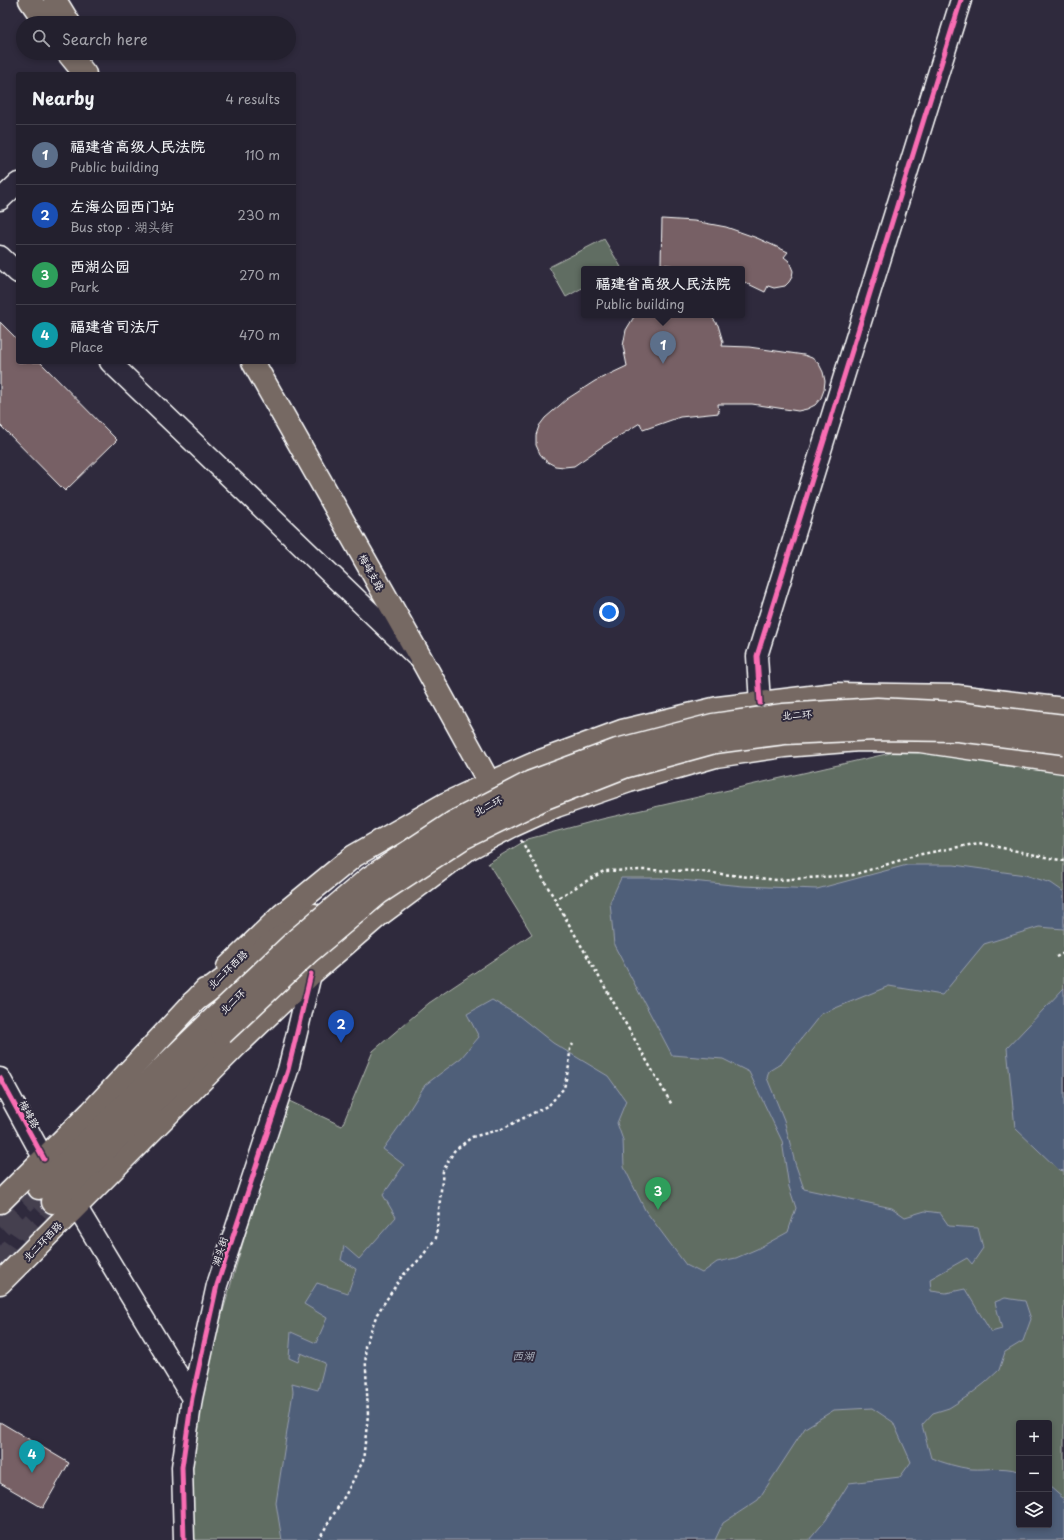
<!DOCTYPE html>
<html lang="en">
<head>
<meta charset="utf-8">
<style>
  :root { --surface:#23202e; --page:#2b2836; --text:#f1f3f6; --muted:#a3a3aa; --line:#403e4a; --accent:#ff9aa2 }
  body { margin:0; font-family:"Playpen Sans","LXGW WenKai TC",sans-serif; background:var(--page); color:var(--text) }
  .controls { position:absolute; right:12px; bottom:12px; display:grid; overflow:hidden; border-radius:4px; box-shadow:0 2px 6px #0003 }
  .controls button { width:36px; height:36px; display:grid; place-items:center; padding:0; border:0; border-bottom:1px solid var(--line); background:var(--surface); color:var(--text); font:20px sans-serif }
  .you { position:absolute; left:609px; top:612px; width:14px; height:14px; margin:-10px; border:3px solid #fff; border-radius:50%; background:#1a73e8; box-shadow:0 0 0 6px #1a73e833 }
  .badge { display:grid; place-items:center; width:26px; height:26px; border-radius:50%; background:var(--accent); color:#fff; font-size:13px; font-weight:700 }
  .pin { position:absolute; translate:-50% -33px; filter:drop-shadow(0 1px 2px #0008) }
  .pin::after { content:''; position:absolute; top:21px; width:14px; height:12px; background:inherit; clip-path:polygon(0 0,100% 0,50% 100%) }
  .popup { position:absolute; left:581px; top:266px; width:164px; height:52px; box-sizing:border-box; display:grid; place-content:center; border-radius:4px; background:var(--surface); filter:drop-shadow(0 1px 3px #0005); font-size:13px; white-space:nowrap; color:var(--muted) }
  .popup b { font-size:15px; color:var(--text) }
  .popup::after { content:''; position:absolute; left:50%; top:100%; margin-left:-8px; border:8px solid transparent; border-top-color:var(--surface) }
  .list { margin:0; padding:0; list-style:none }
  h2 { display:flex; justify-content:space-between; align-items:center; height:52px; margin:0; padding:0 16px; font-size:17px }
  h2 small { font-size:13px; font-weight:400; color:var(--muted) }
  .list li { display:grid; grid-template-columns:26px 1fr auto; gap:12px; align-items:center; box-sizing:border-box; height:60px; padding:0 16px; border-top:1px solid var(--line) }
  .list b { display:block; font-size:15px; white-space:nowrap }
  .list p { margin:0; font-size:13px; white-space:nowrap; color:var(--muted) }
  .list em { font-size:13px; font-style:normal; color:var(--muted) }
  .icon { flex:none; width:22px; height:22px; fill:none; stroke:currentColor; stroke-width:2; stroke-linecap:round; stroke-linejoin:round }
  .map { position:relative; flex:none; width:1064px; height:1540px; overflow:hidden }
  .search { position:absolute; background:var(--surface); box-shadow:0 2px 6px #0003; left:16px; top:16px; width:280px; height:44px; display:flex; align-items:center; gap:10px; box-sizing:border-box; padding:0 14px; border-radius:22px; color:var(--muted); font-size:15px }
  .panel { position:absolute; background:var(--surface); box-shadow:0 2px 6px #0003; left:16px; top:72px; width:280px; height:292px; border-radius:4px }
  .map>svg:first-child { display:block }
  .green { fill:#616d62; stroke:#b0b6b0; fill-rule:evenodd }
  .water { fill:#505e79; stroke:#969eaf }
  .building { fill:#776165; stroke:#fff }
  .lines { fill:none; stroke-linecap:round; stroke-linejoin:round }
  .highway-tunnel { stroke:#443f50; stroke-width:22; stroke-dasharray:22 11; stroke-linecap:butt }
  .minor-casing { stroke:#fff; stroke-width:23 }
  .major-casing { stroke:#fff; stroke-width:25 }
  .highway-casing { stroke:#fff; stroke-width:25 }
  .path { stroke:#fff; stroke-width:2.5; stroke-dasharray:3 3; stroke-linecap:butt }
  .minor { stroke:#2f2a3d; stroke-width:20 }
  .major { stroke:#766964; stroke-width:22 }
  .highway { stroke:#766964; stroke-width:22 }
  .highway-bridge-casing { stroke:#fff; stroke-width:25; stroke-linecap:butt }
  .highway-bridge { stroke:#766964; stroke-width:22 }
  .cycleway-casing { stroke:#2f2a3d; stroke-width:8 }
  .cycleway { stroke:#f96db3; stroke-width:5 }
  .labels { text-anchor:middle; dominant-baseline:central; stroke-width:4; stroke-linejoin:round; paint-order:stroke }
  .street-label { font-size:10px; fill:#fff; stroke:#2f2a3d }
  .water-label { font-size:11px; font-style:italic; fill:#b0b7c3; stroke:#2f2a3d }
</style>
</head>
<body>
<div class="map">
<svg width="1064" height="1540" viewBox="0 0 1064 1540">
  <rect width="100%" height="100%" fill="#2f2a3d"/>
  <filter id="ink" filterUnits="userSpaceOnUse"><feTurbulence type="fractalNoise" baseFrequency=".025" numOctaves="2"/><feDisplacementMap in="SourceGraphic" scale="8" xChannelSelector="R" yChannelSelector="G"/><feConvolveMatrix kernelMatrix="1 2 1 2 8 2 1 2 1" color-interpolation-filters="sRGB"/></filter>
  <g filter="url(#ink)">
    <path class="green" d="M 604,239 L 621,267 L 618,269 L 584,269 L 584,287 L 566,297 L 549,267 Z
      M 908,749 L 1064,772 L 1064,1540 L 187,1540 L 188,1462 L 199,1393 L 285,1099 L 342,1126 L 373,1051 L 429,1003 L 532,934 L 488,863 L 528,839 L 602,819 ZM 1019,1423 L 1049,1423 L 1049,1525 L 1019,1525 Z"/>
    <path class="water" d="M 907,865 L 954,865 L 1025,875 L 1051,883 L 1064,892 L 1064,929 L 1039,927 L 984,944 L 942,995 L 889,986 L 821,1014 L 782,1063 L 769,1071 L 767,1078 L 784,1120 L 795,1163 L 804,1189 L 892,1208 L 905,1217 L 925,1211 L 940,1213 L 949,1226 L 978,1228 L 983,1248 L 972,1264 L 967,1258 L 930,1279 L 931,1291 L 946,1293 L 965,1289 L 991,1332 L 1002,1329 L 995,1302 L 1005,1298 L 1025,1301 L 1031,1319 L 1023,1341 L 1005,1352 L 999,1370 L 985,1383 L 968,1396 L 949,1408 L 933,1413 L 922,1425 L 931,1458 C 944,1463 957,1467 971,1469 C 989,1470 1000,1466 1019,1471 L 1019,1525 L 1049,1525 L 1049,1486 L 1064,1499 L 1064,1540 L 809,1540 L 826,1520 L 849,1483 L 900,1477 L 911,1462 L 893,1422 L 872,1408 L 834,1410 L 805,1428 L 758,1500 L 723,1523 L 715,1540 L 282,1540 L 276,1503 L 293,1392 L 292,1383 L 318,1390 L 325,1363 L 301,1353 L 298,1362 L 289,1358 L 291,1332 L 316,1343 L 327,1318 L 304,1304 L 317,1283 L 348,1293 L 356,1269 L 341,1260 L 344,1246 L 359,1259 L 396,1217 L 383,1195 L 404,1165 L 383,1149 L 398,1128 L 425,1085 L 461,1058 L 479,1037 L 467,1014 L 492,1000 L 519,1016 L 553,1043 L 608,1076 L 626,1101 L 617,1123 L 623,1140 L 624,1167 L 645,1210 L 686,1265 L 702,1273 L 717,1262 L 736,1258 L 757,1249 L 788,1232 L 796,1208 L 789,1187 L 782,1141 L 749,1072 L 723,1059 L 672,1055 L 614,945 L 610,902 L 621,878 L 660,878 L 743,886 L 817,889 Z
      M 1064,988 L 1064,1171 L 1059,1170 L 1015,1128 L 1007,1048 Z"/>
    <path class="building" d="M 662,219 L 694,221 L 726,227 L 757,238 L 788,252 L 784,257 L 789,261 L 793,271 L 792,277 L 789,282 L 785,286 L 774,288 L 768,286 L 765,292 L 742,281 L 742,269 L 700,269 L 661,264 Z
      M 635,315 L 710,315 L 718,325 L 723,342 L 722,346 L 749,347 L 804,355 L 812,358 L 819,364 L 823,372 L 825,381 L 824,390 L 821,398 L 815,405 L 807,409 L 798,411 L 752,404 L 718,404 L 719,413 L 680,417 L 643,430 L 640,423 L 603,446 L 574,466 L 564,467 L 555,466 L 546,461 L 540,454 L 536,445 L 536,435 L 539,426 L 545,418 L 567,399 L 595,381 L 627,366 L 623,346 L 626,330 Z
      M 0,322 L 18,340 L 18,362 L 40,362 L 117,440 L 65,491 L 0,425 Z
      M 0,1422 L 69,1463 L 43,1508 L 0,1483 Z"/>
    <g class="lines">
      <path class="highway-tunnel" d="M 0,1226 L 39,1188
        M 0,1265 L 19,1237 L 53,1202"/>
      <defs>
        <path id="minor" d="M 0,200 L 18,183
          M 0,256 L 18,273
          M 110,362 L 416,656
          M 760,703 L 757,656 L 961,0
          M 0,1078 L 44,1159
          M 76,1206 L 192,1398
          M 184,1540 L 182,1467 L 192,1398 L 217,1285 L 288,1070 L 311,974"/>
        <path id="major" d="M 30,0 L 46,23
          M 55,0 L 69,23
          M 68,53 L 85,74
          M 253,362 L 424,664 L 496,795
          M 228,967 L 282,915 L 354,856 L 445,804 L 490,783 L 538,762 L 622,731 L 718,708 L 835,694 L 957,696 L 1064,709
          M 0,1202 L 91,1112 L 205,990
          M 0,1283 L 234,1048 L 311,974 L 378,916 L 468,849 L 512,826 L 556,806 L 629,781 L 716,756 L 784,746 L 859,740 L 920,741 L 1064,762"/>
        <path id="highway" d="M 192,1003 L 279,938 L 314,915
          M 39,1188 L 211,1021
          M 53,1202 L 222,1034"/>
      </defs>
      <use href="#minor" class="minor-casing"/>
      <use href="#major" class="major-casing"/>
      <use href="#highway" class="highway-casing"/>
      <path class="path" d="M 521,840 L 672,1105
        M 554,900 L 604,871 L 643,870 L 694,871 L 777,880 L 853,875 L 917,855 L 979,843 L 1064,861
        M 1056,957 L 1064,953
        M 318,1540 L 346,1494 L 363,1461 L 368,1415 L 365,1346 L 377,1314 L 402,1276 L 420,1259 L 436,1238 L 443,1171 L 454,1151 L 472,1137 L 502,1129 L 549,1105 L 564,1088 L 569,1066 L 570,1049 L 573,1044"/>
      <use href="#minor" class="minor"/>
      <use href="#major" class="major"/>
      <use href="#highway" class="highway"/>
      <defs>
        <path id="highway-bridge" d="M 211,1021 L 297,939 L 369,878 L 454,822 L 531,782 L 617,750 L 713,725 L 783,715 L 877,709 L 956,713 L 1064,726
          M 222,1034 L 309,952 L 379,893 L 463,838 L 545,798 L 624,767 L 715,742 L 784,733 L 876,729 L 958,730 L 1064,743"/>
      </defs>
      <use href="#highway-bridge" class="highway-bridge-casing"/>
      <use href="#highway-bridge" class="highway-bridge"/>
      <defs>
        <path id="cycleway" d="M 760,703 L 757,656 L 961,0
          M 0,1078 L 44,1159
          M 184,1540 L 182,1467 L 192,1398 L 217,1285 L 288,1070 L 311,974"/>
      </defs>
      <use href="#cycleway" class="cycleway-casing"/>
      <use href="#cycleway" class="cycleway"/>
    </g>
  </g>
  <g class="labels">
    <g class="street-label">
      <text transform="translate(372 572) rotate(61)">梅峰支路</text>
      <text transform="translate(797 714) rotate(-4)">北二环</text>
      <text transform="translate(488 805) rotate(-28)">北二环</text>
      <text transform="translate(227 969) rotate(-44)">北二环西路</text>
      <text transform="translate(232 1001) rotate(-44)">北二环</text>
      <text transform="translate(30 1114) rotate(61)">梅峰路</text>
      <text transform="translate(42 1241) rotate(-46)">北二环西路</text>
      <text transform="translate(219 1251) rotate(-72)">湖头街</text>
    </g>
    <g class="water-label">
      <text x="523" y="1355">西湖</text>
    </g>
  </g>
</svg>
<div class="controls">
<button>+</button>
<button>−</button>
<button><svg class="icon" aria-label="layers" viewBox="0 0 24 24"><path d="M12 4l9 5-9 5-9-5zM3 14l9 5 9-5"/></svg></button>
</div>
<div class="you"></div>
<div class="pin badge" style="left:663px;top:364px;background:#5c6f8a">1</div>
<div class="popup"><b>福建省高级人民法院</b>Public building</div>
<div class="pin badge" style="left:341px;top:1043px;background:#1a4fb4">2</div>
<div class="pin badge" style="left:658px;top:1210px;background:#2e9e5b">3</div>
<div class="pin badge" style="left:32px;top:1473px;background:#0f9aa8">4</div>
<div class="search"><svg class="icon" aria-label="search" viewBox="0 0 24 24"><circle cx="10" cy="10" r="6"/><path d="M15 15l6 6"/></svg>Search here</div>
<section class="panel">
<h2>Nearby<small>4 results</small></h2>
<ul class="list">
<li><span class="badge" style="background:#5c6f8a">1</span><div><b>福建省高级人民法院</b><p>Public building</p></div><em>110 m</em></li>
<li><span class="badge" style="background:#1a4fb4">2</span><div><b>左海公园西门站</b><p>Bus stop · 湖头街</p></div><em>230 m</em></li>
<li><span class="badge" style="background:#2e9e5b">3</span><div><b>西湖公园</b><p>Park</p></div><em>270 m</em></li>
<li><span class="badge" style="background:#0f9aa8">4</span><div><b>福建省司法厅</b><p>Place</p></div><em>470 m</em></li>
</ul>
</section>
</div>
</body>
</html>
